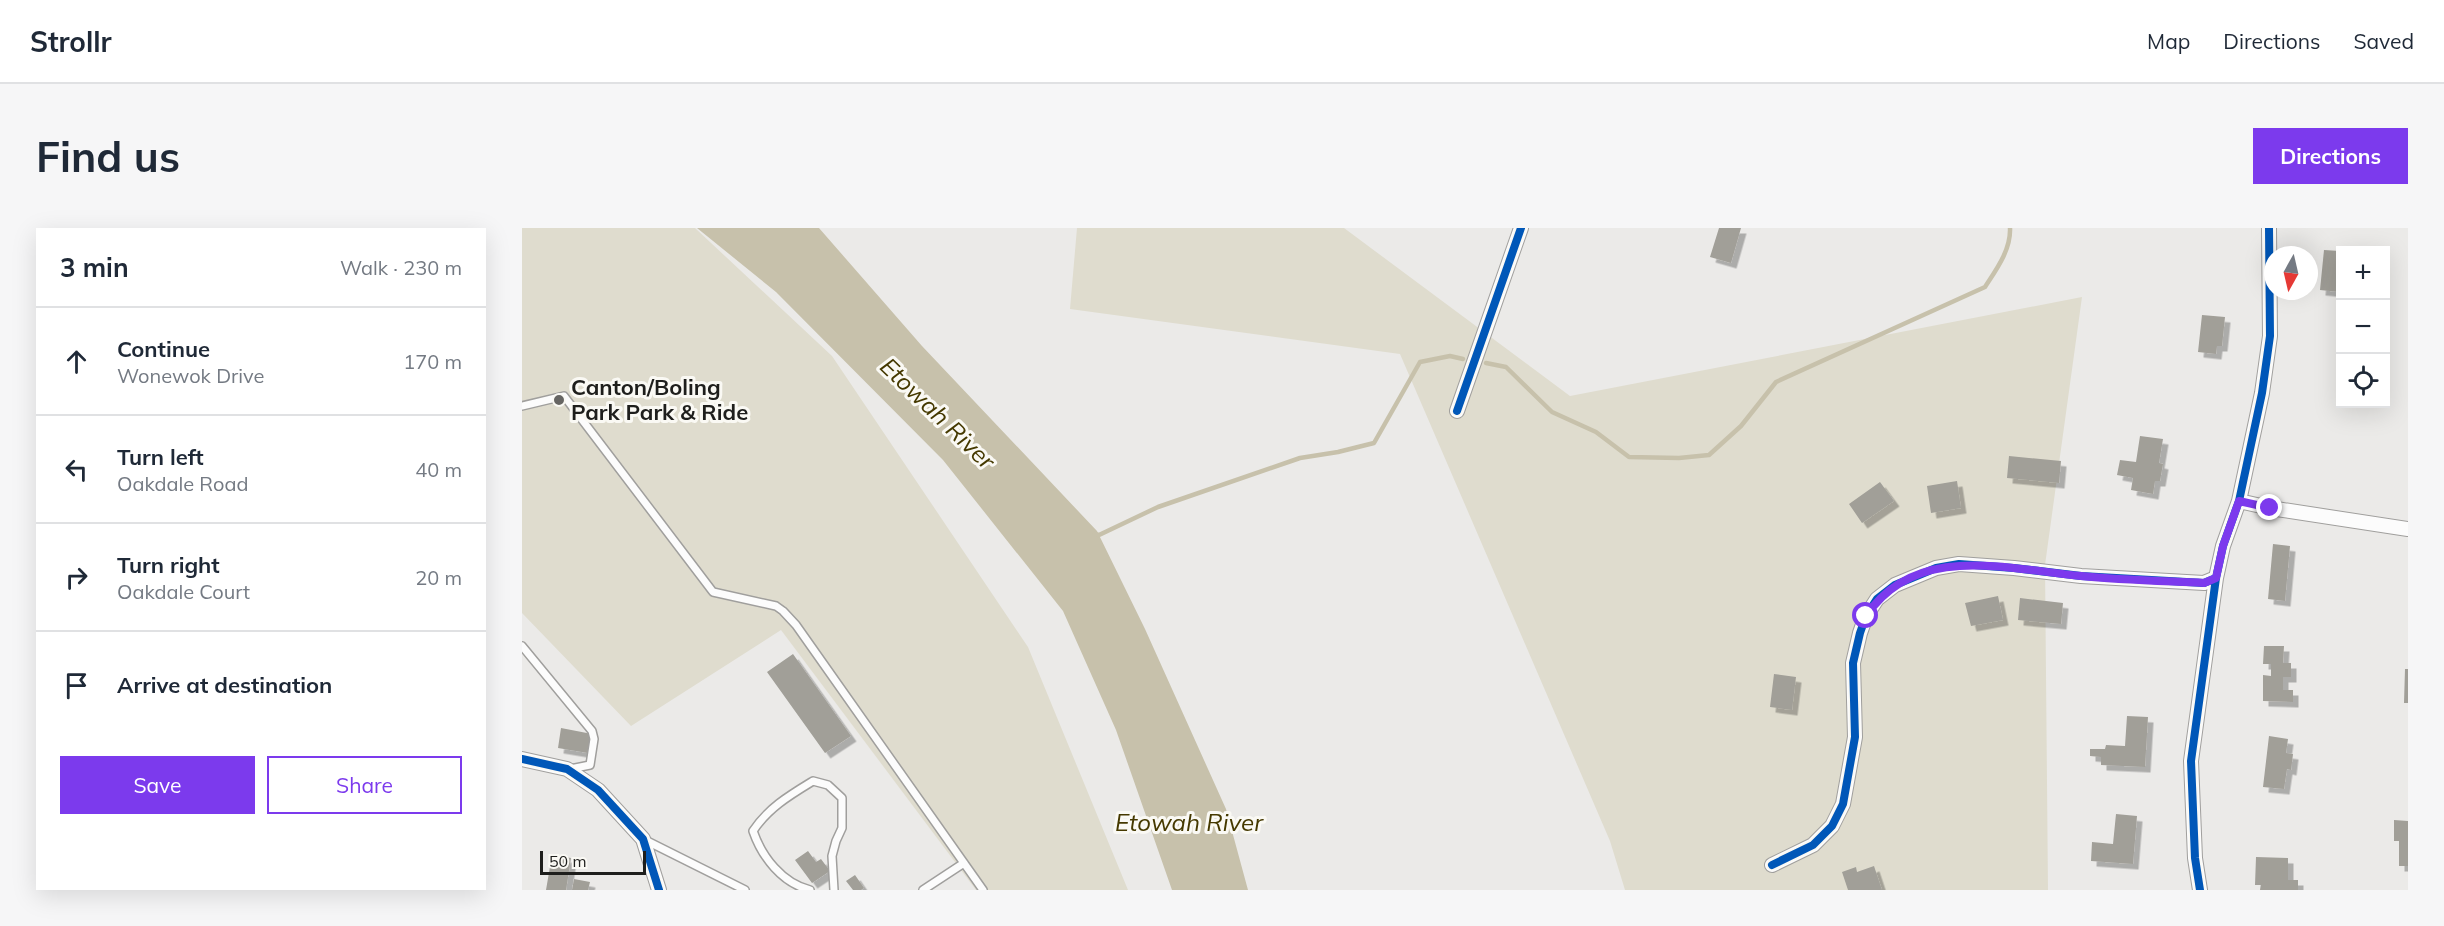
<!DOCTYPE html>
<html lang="en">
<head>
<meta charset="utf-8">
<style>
  :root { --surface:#fff; --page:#f6f6f7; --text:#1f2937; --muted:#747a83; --line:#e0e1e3; --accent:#7c3aed }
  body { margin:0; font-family:Mulish,sans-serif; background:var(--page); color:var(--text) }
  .controls { position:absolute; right:18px; top:18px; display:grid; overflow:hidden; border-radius:0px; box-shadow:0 6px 24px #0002 }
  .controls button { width:54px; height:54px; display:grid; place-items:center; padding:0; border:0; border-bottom:2px solid var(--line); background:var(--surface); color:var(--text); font:30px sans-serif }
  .compass { position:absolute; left:1742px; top:18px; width:54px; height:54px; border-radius:50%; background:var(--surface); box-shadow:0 6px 24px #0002; rotate:188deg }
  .scale { position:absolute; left:18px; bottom:15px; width:106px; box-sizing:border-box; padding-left:6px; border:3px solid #1e1e1c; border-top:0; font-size:16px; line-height:21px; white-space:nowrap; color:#1e1e1c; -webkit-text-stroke:4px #faf9f4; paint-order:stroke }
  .stop { position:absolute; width:18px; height:18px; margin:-14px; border:4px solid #7c3aed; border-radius:50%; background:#fff }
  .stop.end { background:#7c3aed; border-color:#fff; box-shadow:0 2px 6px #0008 }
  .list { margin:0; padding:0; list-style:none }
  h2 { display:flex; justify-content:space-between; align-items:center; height:78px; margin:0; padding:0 24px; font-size:26px }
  h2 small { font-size:20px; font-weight:400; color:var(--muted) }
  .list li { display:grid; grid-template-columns:39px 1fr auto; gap:18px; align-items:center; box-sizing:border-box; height:108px; padding:0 24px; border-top:2px solid var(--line) }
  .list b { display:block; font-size:22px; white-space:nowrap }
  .list p { margin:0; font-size:20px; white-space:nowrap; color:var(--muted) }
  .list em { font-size:20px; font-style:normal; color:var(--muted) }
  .actions { display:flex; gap:12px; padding:18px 24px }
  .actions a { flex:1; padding:14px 0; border:2px solid var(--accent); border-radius:0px; text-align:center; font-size:21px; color:var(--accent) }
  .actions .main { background:var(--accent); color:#fff }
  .icon { flex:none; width:33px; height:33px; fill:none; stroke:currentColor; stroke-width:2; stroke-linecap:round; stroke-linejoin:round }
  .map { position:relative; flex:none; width:1886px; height:662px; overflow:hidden; border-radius:0px }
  header { display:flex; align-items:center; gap:36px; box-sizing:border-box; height:84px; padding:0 30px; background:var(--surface); border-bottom:2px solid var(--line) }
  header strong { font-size:28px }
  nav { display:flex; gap:33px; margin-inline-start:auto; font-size:21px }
  .intro { display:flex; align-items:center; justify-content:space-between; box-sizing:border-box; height:144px; padding:0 36px }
  h1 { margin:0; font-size:42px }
  .button { padding:15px 27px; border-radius:0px; background:var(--accent); color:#fff; font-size:21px; font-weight:700 }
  main { display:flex; gap:36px; padding:0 36px }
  aside { flex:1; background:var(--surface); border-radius:0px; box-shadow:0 6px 24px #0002 }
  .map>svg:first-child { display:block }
  .green { fill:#dfdcce }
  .water { fill:#c7c1ab }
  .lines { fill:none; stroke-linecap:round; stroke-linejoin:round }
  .stream { stroke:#c7c1ab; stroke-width:4.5 }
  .building { fill:#a19f98; filter:url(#shadow) }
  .service-casing { stroke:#a09f9d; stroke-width:10 }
  .minor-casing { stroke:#a09f9d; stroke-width:16 }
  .service { stroke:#fcfcfc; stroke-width:7 }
  .minor { stroke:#fcfcfc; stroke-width:14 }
  .cycleway-casing { stroke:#faf9f4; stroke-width:11 }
  .cycleway { stroke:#0057b8; stroke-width:8 }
  .route { stroke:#7c3aed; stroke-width:8 }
  .poi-dot { fill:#666563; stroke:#faf9f4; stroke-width:2 }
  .labels { text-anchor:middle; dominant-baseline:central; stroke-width:6; stroke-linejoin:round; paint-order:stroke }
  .poi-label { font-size:22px; font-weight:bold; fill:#1e1e1c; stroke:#faf9f4; text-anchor:start }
  .water-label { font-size:24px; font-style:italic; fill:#453900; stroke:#faf9f4 }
</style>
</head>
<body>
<header>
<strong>Strollr</strong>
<nav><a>Map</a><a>Directions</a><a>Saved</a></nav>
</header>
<div class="intro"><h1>Find us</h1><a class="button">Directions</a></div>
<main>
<aside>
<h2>3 min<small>Walk · 230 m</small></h2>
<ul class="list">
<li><svg class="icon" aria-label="ahead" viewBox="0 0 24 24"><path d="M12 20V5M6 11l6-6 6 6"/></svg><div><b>Continue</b><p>Wonewok Drive</p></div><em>170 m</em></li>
<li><svg class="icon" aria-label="left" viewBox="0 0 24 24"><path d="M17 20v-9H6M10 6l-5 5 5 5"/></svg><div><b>Turn left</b><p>Oakdale Road</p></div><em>40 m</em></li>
<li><svg class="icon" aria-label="right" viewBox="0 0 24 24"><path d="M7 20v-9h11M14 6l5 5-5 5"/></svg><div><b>Turn right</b><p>Oakdale Court</p></div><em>20 m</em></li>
<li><svg class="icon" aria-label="arrive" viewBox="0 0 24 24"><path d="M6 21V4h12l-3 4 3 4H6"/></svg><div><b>Arrive at destination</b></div></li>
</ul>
<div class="actions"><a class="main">Save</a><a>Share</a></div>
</aside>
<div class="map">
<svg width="1886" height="662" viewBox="0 0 1886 662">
  <defs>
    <filter id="shadow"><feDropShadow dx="5.5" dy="5.5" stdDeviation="0" flood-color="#0004"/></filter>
  </defs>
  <rect width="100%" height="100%" fill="#ebeae8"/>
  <path class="green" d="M 0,0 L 173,0 L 310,128 L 506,419 L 606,662 L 454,662 L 259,402 L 109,498 L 0,385 Z
    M 555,0 L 822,0 L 1048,168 L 1560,69 L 1523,337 L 1526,662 L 1103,662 L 1088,613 L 878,126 L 548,81 Z"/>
  <path class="water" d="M 175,0 L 297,0 L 400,118 L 575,303 L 623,401 L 704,581 L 726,662 L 650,662 L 594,502 L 541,383 L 421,232 L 254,64 Z"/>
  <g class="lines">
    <path class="stream" d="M 964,135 L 984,139 L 1030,184 L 1074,204 L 1107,229 L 1157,230 L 1187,227 L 1219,198 L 1254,154 L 1463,59 C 1474,42 1489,22 1488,0
      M 573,306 L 577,307 L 636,279 L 778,230 L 816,224 L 852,215 L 898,134 L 928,128 L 941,131"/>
  </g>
  <path class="building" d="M 1197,0 L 1219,0 L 1209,35 L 1188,29 Z
    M 1802,22 L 1818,23 L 1818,64 L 1798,62 Z
    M 1680,87 L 1703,89 L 1700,118 L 1695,118 L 1694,126 L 1676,124 Z
    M 1618,208 L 1641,211 L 1637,235 L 1641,236 L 1638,253 L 1633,253 L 1631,266 L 1609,262 L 1611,250 L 1595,247 L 1598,232 L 1614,234 Z
    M 1487,228 L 1539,233 L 1537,255 L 1485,250 Z
    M 1435,253 L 1439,280 L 1409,285 L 1405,258 Z
    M 1358,254 L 1372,273 L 1340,295 L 1327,276 Z
    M 1751,316 L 1768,318 L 1763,373 L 1746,371 Z
    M 1476,368 L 1481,392 L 1449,398 L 1443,375 Z
    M 1498,370 L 1541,375 L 1539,396 L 1496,392 Z
    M 1742,418 L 1762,418 L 1761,435 L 1769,435 L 1769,449 L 1761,449 L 1761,462 L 1771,462 L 1771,474 L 1741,473 L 1741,447 L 1749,448 L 1749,436 L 1741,436 Z
    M 271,426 L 329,508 L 303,525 L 245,444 Z
    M 1883,441 L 1886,441 L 1886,475 L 1882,475 Z
    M 1252,446 L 1274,449 L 1270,482 L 1248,479 Z
    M 1605,488 L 1626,489 L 1623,539 L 1579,537 L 1579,529 L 1568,528 L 1568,521 L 1583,521 L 1584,517 L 1603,518 Z
    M 39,500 L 70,506 L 66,525 L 36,520 Z
    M 1747,508 L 1766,511 L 1764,525 L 1771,526 L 1769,542 L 1765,541 L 1762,561 L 1741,559 Z
    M 1594,586 L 1615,588 L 1611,636 L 1569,633 L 1570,614 L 1591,616 Z
    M 1872,592 L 1886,593 L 1886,638 L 1877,638 L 1877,613 L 1872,613 Z
    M 286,623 L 294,634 L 299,631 L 308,643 L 290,655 L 273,632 Z
    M 30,627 L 49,630 L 44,662 L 24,662 Z
    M 1734,629 L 1766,630 L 1766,652 L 1776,652 L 1776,662 L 1738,662 L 1739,657 L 1733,657 Z
    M 1352,638 L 1360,662 L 1326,662 L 1320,644 L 1334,639 L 1335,644 Z
    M 333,647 L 342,660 L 339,662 L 331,662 L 324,653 Z
    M 52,651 L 68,654 L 66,662 L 50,662 Z"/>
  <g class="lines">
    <defs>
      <path id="service" d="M 0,178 L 42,168 L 191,364 L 254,378 L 261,383 L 274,397 L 461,662
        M 0,418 L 70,503 L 72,511 L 68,537 L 48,541
        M 121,611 L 223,662
        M 288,662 C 260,655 240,629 231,603 C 246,580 268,567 291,553 L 306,557 L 320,570 L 320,600 L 314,613 L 310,628 L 312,662
        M 401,662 L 442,635"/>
      <path id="minor" d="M 935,183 L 999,0
        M 1717,273 L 1748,280 L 1886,301
        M 0,531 L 45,541 L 76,562 L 121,611 L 137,662
        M 1250,637 L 1291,617 L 1310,598 L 1321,576 L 1333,509 L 1331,435 L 1338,405 L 1344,388 L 1355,371 L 1373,357 L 1414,340 L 1437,336 L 1492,340 L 1559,348 L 1682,355 L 1694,350
        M 1678,662 L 1673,630 L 1669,533 L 1694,350 L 1701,318 L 1717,273 L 1740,165 L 1748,108 L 1747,0"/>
    </defs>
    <use href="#service" class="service-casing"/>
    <use href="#minor" class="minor-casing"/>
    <use href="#service" class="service"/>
    <use href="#minor" class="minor"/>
    <defs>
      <path id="cycleway" d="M 935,183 L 999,0
        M 0,531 L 45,541 L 76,562 L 121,611 L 137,662
        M 1250,637 L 1291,617 L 1310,598 L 1321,576 L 1333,509 L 1331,435 L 1338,405 L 1344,388 L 1355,371 L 1373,357 L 1414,340 L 1437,336 L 1492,340 L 1559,348 L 1682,355 L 1694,350
        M 1678,662 L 1673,630 L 1669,533 L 1694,350 L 1701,318 L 1717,273 L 1740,165 L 1748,108 L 1747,0"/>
    </defs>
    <use href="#cycleway" class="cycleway-casing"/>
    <use href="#cycleway" class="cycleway"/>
  </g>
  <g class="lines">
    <path class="route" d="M 1344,388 C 1394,314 1484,341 1559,348 C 1599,352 1641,353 1682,355 L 1694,350 L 1701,318 L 1717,273 L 1748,280"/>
  </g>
  <circle class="poi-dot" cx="37" cy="172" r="6"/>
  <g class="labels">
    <g class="poi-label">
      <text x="49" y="159">Canton/Boling<tspan x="49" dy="25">Park Park &amp; Ride</tspan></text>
    </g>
    <g class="water-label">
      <text transform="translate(416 185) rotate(44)">Etowah River</text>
      <text x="667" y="594">Etowah River</text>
    </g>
  </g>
</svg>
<div class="controls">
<button>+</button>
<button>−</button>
<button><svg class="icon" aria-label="locate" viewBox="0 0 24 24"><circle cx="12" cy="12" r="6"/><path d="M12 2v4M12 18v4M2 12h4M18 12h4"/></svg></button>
</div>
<svg class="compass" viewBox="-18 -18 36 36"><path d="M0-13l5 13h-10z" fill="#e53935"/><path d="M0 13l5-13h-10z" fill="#747a83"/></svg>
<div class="scale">50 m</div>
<div class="stop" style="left:1344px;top:388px"></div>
<div class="stop end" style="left:1748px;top:280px"></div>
</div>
</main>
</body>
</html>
